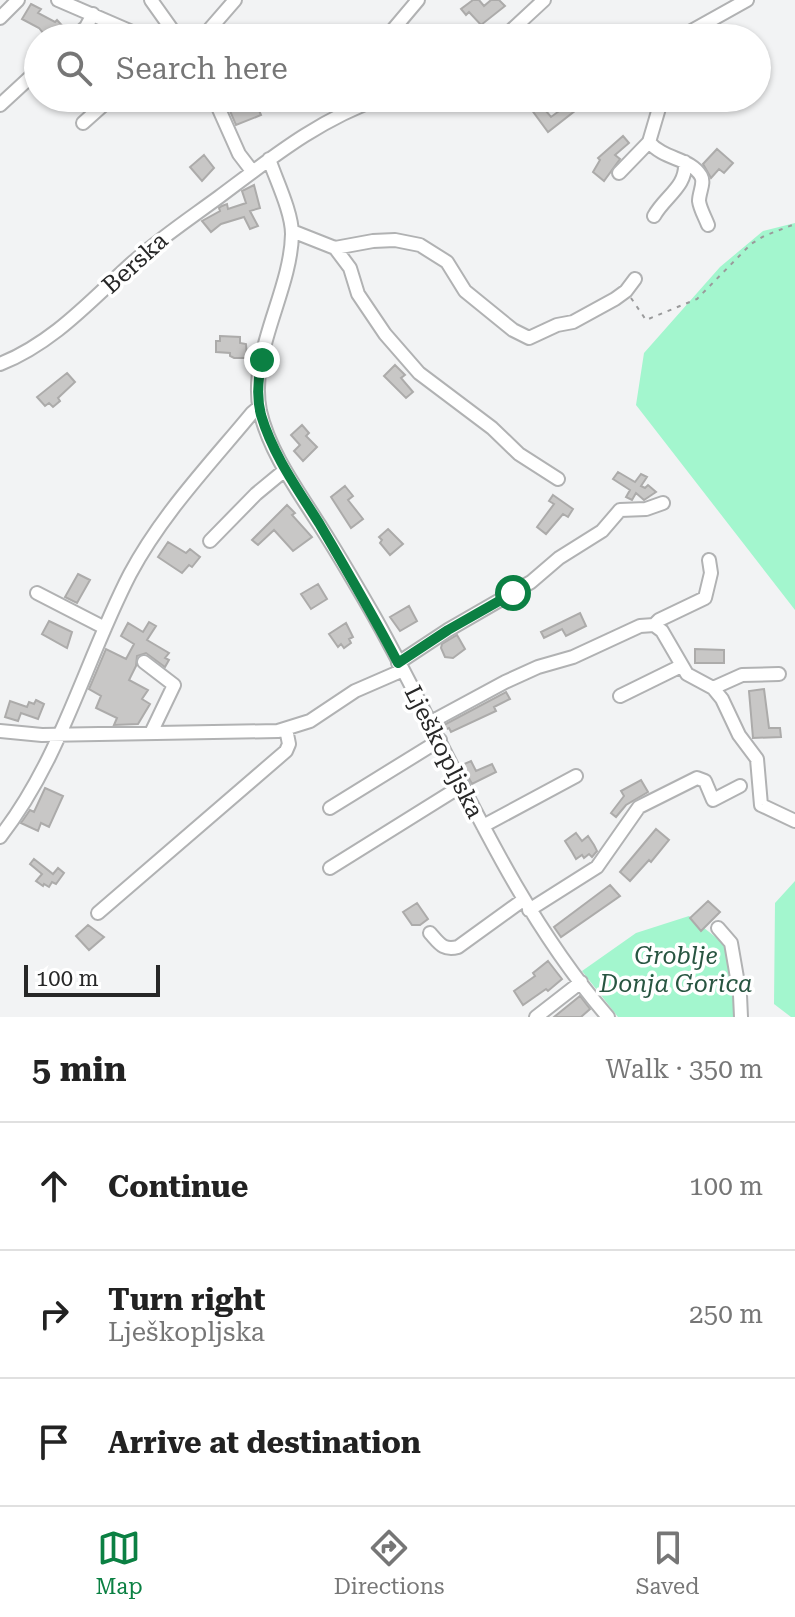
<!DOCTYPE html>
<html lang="en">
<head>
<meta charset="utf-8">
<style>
  :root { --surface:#fff; --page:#f2f2f2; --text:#222; --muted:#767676; --line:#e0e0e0; --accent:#0b8043 }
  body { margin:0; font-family:"Roboto Serif",serif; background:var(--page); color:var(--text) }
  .scale { position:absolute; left:24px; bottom:20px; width:136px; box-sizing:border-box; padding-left:8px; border:4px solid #272727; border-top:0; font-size:22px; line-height:28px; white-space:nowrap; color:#272727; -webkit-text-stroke:6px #fff; paint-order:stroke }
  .stop { position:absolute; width:24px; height:24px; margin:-18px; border:6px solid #0b8043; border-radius:50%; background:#fff }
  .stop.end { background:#0b8043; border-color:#fff; box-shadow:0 2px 8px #0008 }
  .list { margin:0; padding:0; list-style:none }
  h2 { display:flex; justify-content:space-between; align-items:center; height:104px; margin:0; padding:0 32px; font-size:34px }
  h2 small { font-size:26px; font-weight:400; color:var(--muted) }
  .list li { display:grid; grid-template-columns:52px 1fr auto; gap:24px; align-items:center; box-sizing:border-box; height:128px; padding:0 32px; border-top:2px solid var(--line) }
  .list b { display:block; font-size:30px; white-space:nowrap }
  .list p { margin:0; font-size:26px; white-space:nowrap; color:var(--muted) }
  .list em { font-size:26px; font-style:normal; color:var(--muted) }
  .icon { flex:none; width:44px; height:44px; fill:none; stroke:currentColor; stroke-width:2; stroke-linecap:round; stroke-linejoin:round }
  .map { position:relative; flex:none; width:795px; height:1017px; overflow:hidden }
  .search { position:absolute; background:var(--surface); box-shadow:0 2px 6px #0004; left:24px; right:24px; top:24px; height:88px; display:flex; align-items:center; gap:20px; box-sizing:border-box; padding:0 28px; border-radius:44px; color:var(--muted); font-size:30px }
  .sheet { height:488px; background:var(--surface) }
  nav { display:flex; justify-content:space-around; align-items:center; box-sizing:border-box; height:112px; border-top:2px solid var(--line); background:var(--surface); font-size:22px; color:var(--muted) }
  nav a { display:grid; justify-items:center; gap:4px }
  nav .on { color:var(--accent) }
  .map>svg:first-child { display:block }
  .green { fill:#a3f6ce }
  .building { fill:#c8c7c6; stroke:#acabaa; stroke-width:2 }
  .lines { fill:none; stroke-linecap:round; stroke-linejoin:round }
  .minor-casing { stroke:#b1b2b3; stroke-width:16 }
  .path { stroke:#9a9a9b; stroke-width:2; stroke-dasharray:4 6; stroke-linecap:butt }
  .minor { stroke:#fff; stroke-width:12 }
  .route { stroke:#0b8043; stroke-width:10 }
  .labels { text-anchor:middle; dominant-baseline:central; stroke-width:7; stroke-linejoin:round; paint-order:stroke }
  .street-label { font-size:24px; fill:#272727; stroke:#fff }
  .park-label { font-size:24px; font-style:italic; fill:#285541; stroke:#fff }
</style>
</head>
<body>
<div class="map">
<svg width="795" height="1017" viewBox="0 0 795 1017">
  <rect width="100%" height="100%" fill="#f2f3f4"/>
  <path class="green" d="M 795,223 L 795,610 L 636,405 L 644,353 L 720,267 L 763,231 Z
    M 795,881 L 795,1017 L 791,1017 L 774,1004 L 775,903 Z
    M 689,916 L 728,947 L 737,1017 L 618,1017 L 582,971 L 636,933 Z"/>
  <path class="building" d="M 473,0 L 479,0 L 484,6 L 491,0 L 499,0 L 505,6 L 481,25 L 469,12 L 466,15 L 461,9 Z
    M 31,4 L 41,9 L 38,13 L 55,22 L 57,20 L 67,31 L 74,26 L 62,38 L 42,38 L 43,33 L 39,28 L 22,19 Z
    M 523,98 L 535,98 L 551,117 L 570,103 L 576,110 L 548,132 Z
    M 255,101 L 261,115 L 236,125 L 230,111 Z
    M 623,136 L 629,143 L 615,155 L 620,159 L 604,181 L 593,172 L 600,160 L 598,158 Z
    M 717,149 L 733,163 L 724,173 L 719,169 L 711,178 L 703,164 Z
    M 204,155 L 214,168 L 202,181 L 190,167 Z
    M 254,185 L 260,208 L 250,211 L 258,226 L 250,229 L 244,217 L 221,224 L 211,232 L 202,221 L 220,211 L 219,208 L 222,206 L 227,204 L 228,209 L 246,203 L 242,191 Z
    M 220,336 L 240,337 L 240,343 L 246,344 L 247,358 L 234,358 L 230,356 L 230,353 L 216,352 L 216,341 L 220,341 Z
    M 395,365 L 405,375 L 401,378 L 413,392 L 406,398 L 384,376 Z
    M 67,373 L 75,382 L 58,398 L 60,401 L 53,407 L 49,403 L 45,406 L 37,397 Z
    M 302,425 L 309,433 L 306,436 L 317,447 L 303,461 L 294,451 L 300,445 L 291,435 Z
    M 618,472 L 635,482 L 641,474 L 647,477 L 641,486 L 645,488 L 648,485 L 656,492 L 644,500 L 636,493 L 632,500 L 626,497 L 630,490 L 613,479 Z
    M 345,486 L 353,496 L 348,500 L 363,519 L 351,528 L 331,497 Z
    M 553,495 L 573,509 L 568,517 L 563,514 L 546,534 L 537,527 L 554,504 L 549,501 Z
    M 287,505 L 295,513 L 292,515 L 312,537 L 293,551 L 274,530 L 258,545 L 252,540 Z
    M 388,529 L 403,544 L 390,555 L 380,543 L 382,540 L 379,537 Z
    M 168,542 L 186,553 L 190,549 L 200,557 L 192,567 L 189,565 L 182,573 L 158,557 Z
    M 78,574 L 90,580 L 77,603 L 65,597 Z
    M 318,584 L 327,599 L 311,609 L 301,594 Z
    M 409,606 L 417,621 L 400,631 L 390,617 Z
    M 580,613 L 586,626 L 566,636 L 562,629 L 544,638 L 541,632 Z
    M 49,621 L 72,632 L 67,648 L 42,634 Z
    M 149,622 L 156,626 L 147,640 L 169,653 L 165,658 L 169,660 L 165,667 L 146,653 L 137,656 L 136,666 L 129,680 L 148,690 L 142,699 L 150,704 L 138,724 L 114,725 L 117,718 L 96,708 L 101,696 L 89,689 L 106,649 L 126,659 L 134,644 L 121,636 L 128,623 L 143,632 Z
    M 346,623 L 353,637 L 349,639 L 351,643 L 344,648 L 341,644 L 338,647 L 329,634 Z
    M 457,635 L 465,649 L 453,658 L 445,657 L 441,648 L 442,644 Z
    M 695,649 L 724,650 L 724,663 L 695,663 Z
    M 764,689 L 769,728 L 780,728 L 781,737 L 753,738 L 749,691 Z
    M 506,692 L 510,699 L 494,707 L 496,711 L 451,732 L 449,728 L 444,730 L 442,726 Z
    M 36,700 L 44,704 L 38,719 L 21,713 L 18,721 L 5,717 L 10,701 L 27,707 L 29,702 L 34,704 Z
    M 471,761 L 476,771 L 492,764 L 496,772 L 472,784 L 462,765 Z
    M 641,780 L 648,792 L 626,805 L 616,817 L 611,813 L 624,796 L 621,791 Z
    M 45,788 L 63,796 L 49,827 L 41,823 L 38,831 L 21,823 L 30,810 L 34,812 Z
    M 656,829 L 669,840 L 651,862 L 649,860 L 630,881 L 620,872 Z
    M 576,833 L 582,841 L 588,836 L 594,845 L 597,851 L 592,857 L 589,854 L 584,858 L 582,855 L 576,859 L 572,852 L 565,841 Z
    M 34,859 L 53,874 L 58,868 L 64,873 L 56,884 L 52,882 L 49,887 L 44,884 L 43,886 L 36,881 L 42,874 L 30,864 Z
    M 610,885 L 620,896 L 561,937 L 554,927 Z
    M 708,901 L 720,912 L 701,931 L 690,918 Z
    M 417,903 L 428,919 L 420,925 L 412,925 L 403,912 Z
    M 88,925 L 104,937 L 89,950 L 76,936 Z
    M 548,961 L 562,979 L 548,991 L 546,989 L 523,1005 L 514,991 L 535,976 L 533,973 Z
    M 580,996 L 590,1009 L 581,1017 L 554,1017 Z"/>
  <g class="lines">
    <defs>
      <path id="minor" d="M 58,0 L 146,38
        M 151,0 L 178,38
        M 0,18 L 18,0
        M 74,38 L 86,27 L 93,14
        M 202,38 L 235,0
        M 386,38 L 418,0
        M 503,38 L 544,0
        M 679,38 L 747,0
        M 214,98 L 239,154 L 252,171
        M 662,98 L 649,142 C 664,160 691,158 701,176 C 705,183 699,192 699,201 C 700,209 705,217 708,225
        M 0,105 L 38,70
        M 83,123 L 111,98
        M 269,159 C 276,180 292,212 292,234 C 291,292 248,353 260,411 C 269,450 294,485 315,518 C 336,550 355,583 374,616 C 450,751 506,899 608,1017
        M 619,173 L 649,142
        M 654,216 C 665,196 687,187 685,162
        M 292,231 L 335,248 L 350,268 L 358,294 L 385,334 L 419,373 L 492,428 L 519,454 L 558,479
        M 335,248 L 373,241 L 395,240 L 420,245 L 447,262 L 465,291 L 513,330 L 529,338 L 557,325 L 573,322 L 615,299 L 626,291 L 635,279
        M 0,364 C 53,343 90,301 131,264 C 159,239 189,219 219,197 C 270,159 319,119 381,98
        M 210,541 L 256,494 L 285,470
        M 37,593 L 105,628
        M 654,625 L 659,620 L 705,598 L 711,573 L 709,560
        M 144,662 L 174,685 L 151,733
        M 398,663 L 448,630 L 531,582 L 559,558 L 602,531 L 620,510 L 646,509 L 663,503
        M 713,688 L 742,675 L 779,674
        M 620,696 L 681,666
        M 431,722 L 505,682 L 538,667 L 573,657 L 640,626 L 654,625 L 662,631 L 687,674 L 713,688 L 722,699 L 739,735 L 757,759 L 761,805 L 795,821
        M 0,731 L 42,735 L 278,731 L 310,721 L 355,691 L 401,671
        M 330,808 L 440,740
        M 483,826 L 576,776
        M 0,837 C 61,759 85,661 130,574 C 162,514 209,465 252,413 L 259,407
        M 330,868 L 463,785
        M 529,910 L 597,867 L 639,807 L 697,778 L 705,781 L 713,800 L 740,786
        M 98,913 L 286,751 L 289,744 L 286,729
        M 718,928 L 731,943 L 740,995 L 741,1017
        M 430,933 C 439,943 443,951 458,947 L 523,900
        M 536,1017 L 581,982"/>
    </defs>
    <use href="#minor" class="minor-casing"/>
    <path class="path" d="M 631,298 L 646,320 L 697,299 L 751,244 L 764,236 L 795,224"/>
    <use href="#minor" class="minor"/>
  </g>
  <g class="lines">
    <path class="route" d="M 262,360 C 258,378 256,396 261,415 C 273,455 297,488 319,523 C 346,569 373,615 398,663 L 448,630 L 513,593"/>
  </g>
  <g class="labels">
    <g class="street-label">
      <text transform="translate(135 263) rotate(-42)">Berska</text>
      <text transform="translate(444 752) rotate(63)">Lješkopljska</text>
    </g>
    <g class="park-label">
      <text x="676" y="956">Groblje<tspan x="676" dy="28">Donja Gorica</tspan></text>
    </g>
  </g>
</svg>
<div class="scale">100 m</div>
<div class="stop" style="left:513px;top:593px"></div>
<div class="stop end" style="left:262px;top:360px"></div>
<div class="search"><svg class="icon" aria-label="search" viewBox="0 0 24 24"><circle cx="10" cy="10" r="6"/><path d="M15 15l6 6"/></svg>Search here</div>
</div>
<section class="sheet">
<h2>5 min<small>Walk · 350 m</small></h2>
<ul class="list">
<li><svg class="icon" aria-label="ahead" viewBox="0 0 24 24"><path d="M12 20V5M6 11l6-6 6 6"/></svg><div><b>Continue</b></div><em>100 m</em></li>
<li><svg class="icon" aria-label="right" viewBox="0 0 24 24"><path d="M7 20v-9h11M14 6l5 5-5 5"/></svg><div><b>Turn right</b><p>Lješkopljska</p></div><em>250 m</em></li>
<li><svg class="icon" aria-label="arrive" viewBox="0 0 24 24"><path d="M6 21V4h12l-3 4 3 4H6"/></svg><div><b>Arrive at destination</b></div></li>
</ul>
</section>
<nav>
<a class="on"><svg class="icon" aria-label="map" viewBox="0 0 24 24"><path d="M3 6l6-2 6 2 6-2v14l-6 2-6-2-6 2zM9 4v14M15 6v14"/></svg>Map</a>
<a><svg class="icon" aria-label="directions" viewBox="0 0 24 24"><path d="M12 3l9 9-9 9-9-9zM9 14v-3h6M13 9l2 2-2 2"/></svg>Directions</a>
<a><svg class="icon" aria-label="saved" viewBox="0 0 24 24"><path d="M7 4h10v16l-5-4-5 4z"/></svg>Saved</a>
</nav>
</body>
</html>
